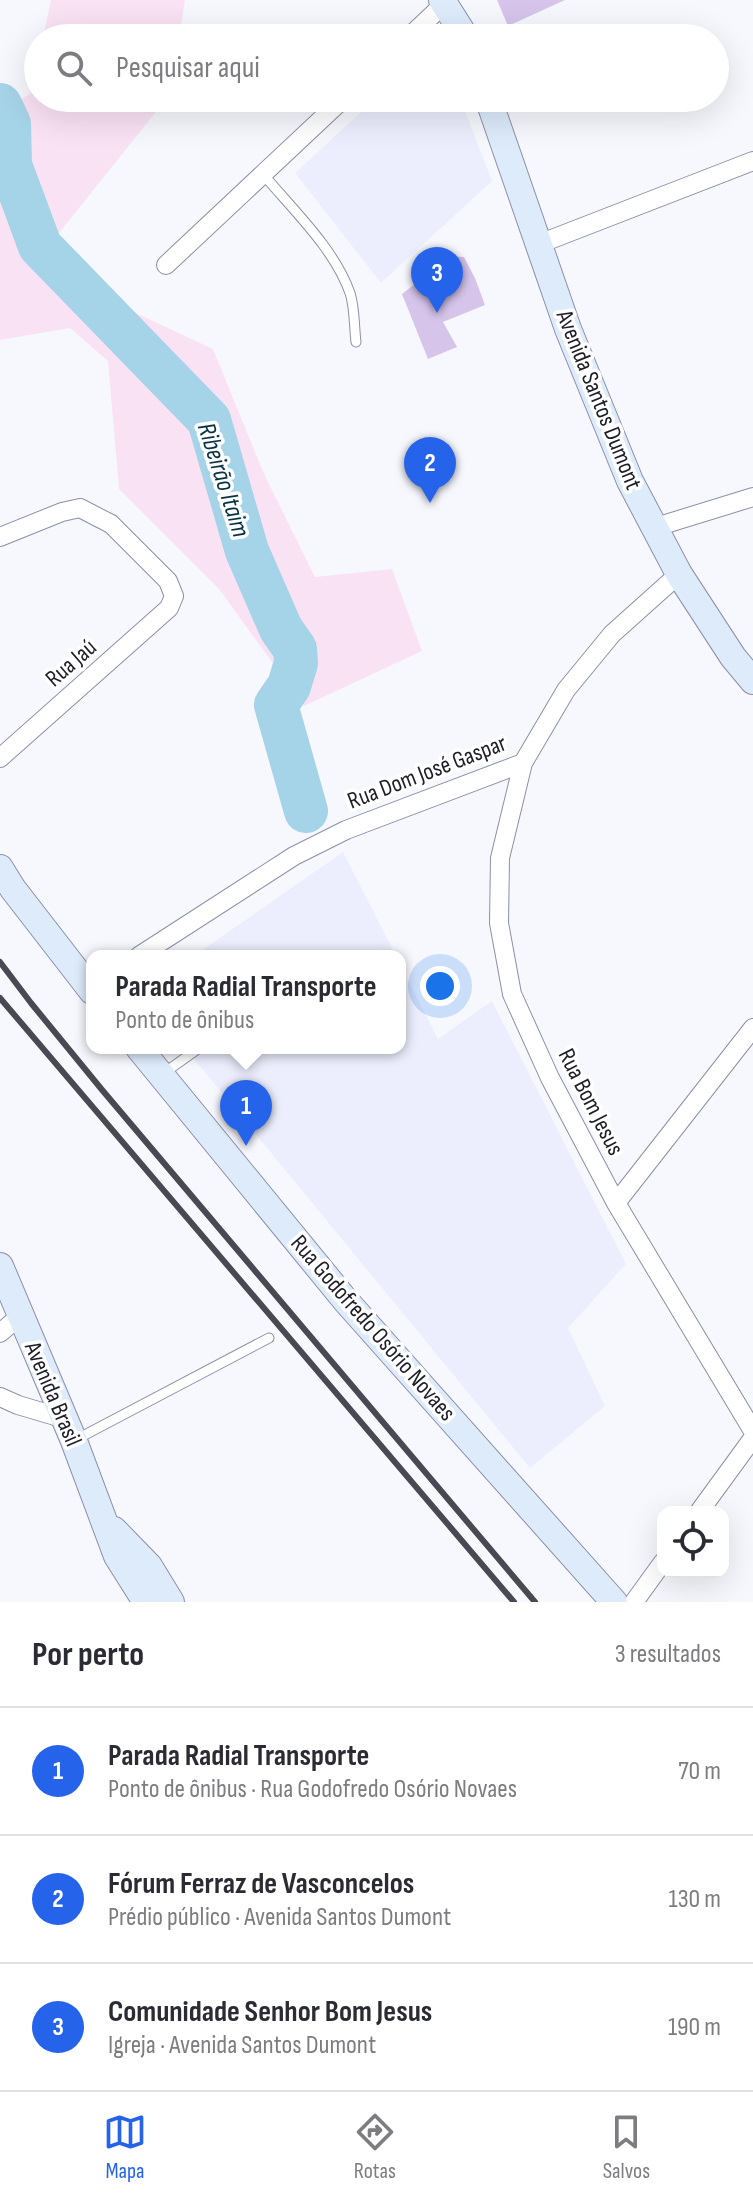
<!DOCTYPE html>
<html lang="pt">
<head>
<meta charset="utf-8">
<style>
  :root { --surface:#fff; --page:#f7f7f7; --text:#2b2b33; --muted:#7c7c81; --line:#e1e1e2; --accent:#2563eb }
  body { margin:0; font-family:"Sofia Sans Condensed",sans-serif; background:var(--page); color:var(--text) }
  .controls { position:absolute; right:24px; bottom:24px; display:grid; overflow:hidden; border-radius:16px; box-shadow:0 8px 32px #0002 }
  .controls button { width:72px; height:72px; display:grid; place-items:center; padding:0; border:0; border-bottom:2px solid var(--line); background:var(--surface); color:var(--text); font:40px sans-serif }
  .you { position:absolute; left:440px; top:986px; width:28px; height:28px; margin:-20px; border:6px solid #fff; border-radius:50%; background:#1a73e8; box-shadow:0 0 0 12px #1a73e833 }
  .badge { display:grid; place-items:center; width:52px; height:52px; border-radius:50%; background:var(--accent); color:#fff; font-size:26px; font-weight:700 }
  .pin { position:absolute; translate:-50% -66px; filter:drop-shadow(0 2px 4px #0008) }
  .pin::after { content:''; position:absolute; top:42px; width:28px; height:24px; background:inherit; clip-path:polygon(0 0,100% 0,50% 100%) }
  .popup { position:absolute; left:86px; top:950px; width:320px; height:104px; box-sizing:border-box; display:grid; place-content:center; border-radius:16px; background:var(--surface); filter:drop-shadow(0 2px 6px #0005); font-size:26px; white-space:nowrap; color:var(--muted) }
  .popup b { font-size:30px; color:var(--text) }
  .popup::after { content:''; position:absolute; left:50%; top:100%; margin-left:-16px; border:16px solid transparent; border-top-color:var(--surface) }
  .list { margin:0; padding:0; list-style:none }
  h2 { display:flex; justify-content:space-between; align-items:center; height:104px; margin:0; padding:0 32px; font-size:34px }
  h2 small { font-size:26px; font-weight:400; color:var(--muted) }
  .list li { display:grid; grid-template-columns:52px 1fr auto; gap:24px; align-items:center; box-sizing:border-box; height:128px; padding:0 32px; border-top:2px solid var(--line) }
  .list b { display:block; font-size:30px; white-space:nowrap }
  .list p { margin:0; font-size:26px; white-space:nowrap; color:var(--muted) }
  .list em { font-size:26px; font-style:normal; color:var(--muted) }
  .icon { flex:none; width:44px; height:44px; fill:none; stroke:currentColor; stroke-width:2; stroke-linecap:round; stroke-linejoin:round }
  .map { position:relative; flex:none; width:753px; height:1602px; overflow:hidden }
  .search { position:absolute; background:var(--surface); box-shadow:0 8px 32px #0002; left:24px; right:24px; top:24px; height:88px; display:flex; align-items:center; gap:20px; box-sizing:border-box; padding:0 28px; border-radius:44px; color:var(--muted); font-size:30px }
  .sheet { height:488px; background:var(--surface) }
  nav { display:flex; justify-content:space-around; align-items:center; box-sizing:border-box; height:112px; border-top:2px solid var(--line); background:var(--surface); font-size:22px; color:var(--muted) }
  nav a { display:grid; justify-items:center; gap:4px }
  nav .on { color:var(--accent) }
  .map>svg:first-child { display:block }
  .built { fill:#eceefd }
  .green { fill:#fae2f5 }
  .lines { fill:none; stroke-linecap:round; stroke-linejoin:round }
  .river { stroke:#a5d3e8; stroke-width:44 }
  .building { fill:#d6c4eb }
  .service-casing { stroke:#8c8faa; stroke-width:11 }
  .minor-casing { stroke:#8c8faa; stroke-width:20 }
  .secondary-casing { stroke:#8c8faa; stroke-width:28 }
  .service { stroke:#fff; stroke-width:9 }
  .minor { stroke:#fff; stroke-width:18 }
  .secondary { stroke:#ddebfb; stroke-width:26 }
  .rail { stroke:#484952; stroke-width:6 }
  .labels { text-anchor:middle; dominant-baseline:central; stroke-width:7; stroke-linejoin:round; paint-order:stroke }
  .street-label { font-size:24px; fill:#1c1d27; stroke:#fff }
  .water-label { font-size:26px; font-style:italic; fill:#083141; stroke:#fff }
</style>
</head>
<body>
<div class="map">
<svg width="753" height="1602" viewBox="0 0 753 1602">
  <rect width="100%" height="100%" fill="#f7f8fe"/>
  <path class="built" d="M 376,98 L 460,98 L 492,181 L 381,283 L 295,173 Z
    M 343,852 L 396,956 L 194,956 Z
    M 400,965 L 438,1039 L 492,1001 L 626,1264 L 568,1328 L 605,1406 L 530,1468 L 185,1048 L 400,1048 Z"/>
  <path class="green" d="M 51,0 L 185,0 L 179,38 L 43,38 Z
    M 38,60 L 38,98 L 167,98 L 55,238 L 123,307 L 213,349 L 264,474 L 315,577 L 392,569 L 422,651 L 304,706 L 219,589 L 119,489 L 108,361 L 70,328 L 0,340 L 0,111 L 30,94 Z"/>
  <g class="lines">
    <path class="river" d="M 0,105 L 9,124 L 10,165 L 40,246 L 209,420 L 247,551 L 281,629 L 295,649 L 296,663 L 289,686 L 276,705 L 306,811"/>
  </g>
  <path class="building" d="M 497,0 L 565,0 L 508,26 Z
    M 451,256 L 464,257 L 475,278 L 485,305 L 443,322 L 457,347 L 428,359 L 402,294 Z"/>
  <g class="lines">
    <defs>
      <path id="service" d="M 263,174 C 293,210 334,248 350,293 C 355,308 354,327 356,342
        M 164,1073 L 199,1048
        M 77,1439 L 269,1338"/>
      <path id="minor" d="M 408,38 L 445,3
        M 539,244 L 753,161
        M 166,265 L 344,98
        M 656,527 L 753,497
        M 0,537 L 62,512 L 80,508 L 111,524 L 168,581 L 174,596 L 169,608 L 0,758
        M 523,763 L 500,858 L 499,923 L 512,994 L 550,1078 L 616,1203 L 753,1431
        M 139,956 L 294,856 L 346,830 L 523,763 L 566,690 L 612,634 L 679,574
        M 616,1203 L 753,1028
        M 0,1333 L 20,1316
        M 0,1397 L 18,1405 L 62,1418
        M 699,1512 L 753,1438
        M 634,1602 L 663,1562"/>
      <path id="secondary" d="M 442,0 L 466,38
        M 488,98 L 568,329 L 630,481 L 679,574 L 733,657 L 753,681
        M 0,868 L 13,889 L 92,991
        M 139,1048 L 346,1301 L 614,1602
        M 0,1266 L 74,1441 L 117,1556 L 146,1602
        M 114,1530 L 149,1566 L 171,1602"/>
    </defs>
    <use href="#service" class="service-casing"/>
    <use href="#minor" class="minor-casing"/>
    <use href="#secondary" class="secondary-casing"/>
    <use href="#service" class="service"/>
    <use href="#minor" class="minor"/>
    <use href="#secondary" class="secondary"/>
    <path class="rail" d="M 0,962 L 31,1003 L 103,1091 L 535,1602
      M 0,998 L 514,1602"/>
  </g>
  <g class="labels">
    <g class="street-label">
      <text transform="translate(599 400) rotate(68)">Avenida Santos Dumont</text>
      <text transform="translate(71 663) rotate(-41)">Rua Jaú</text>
      <text transform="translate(427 772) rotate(-21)">Rua Dom José Gaspar</text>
      <text transform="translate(591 1102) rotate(63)">Rua Bom Jesus</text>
      <text transform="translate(373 1328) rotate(49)">Rua Godofredo Osório Novaes</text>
      <text transform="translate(53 1394) rotate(67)">Avenida Brasil</text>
    </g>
    <g class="water-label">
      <text transform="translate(223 480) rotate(72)">Ribeirão Itaim</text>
    </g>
  </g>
</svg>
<div class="controls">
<button><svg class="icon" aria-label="locate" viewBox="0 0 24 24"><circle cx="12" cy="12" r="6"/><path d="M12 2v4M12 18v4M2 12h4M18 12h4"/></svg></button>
</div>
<div class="you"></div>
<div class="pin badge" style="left:246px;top:1146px">1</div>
<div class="popup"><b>Parada Radial Transporte</b>Ponto de ônibus</div>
<div class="pin badge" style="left:430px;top:503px">2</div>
<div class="pin badge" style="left:437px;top:313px">3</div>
<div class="search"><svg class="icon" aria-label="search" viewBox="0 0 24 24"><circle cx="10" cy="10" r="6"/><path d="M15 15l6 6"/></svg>Pesquisar aqui</div>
</div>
<section class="sheet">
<h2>Por perto<small>3 resultados</small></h2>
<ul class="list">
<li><span class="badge">1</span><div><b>Parada Radial Transporte</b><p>Ponto de ônibus · Rua Godofredo Osório Novaes</p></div><em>70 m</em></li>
<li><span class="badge">2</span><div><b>Fórum Ferraz de Vasconcelos</b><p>Prédio público · Avenida Santos Dumont</p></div><em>130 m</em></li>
<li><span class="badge">3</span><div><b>Comunidade Senhor Bom Jesus</b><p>Igreja · Avenida Santos Dumont</p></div><em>190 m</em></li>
</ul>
</section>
<nav>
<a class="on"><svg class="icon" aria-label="map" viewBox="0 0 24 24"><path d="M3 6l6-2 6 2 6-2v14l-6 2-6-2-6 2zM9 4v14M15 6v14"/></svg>Mapa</a>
<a><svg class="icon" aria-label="directions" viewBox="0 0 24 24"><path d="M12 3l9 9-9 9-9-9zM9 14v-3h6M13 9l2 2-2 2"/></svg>Rotas</a>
<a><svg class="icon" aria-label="saved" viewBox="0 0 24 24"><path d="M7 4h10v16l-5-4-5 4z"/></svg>Salvos</a>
</nav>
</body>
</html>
